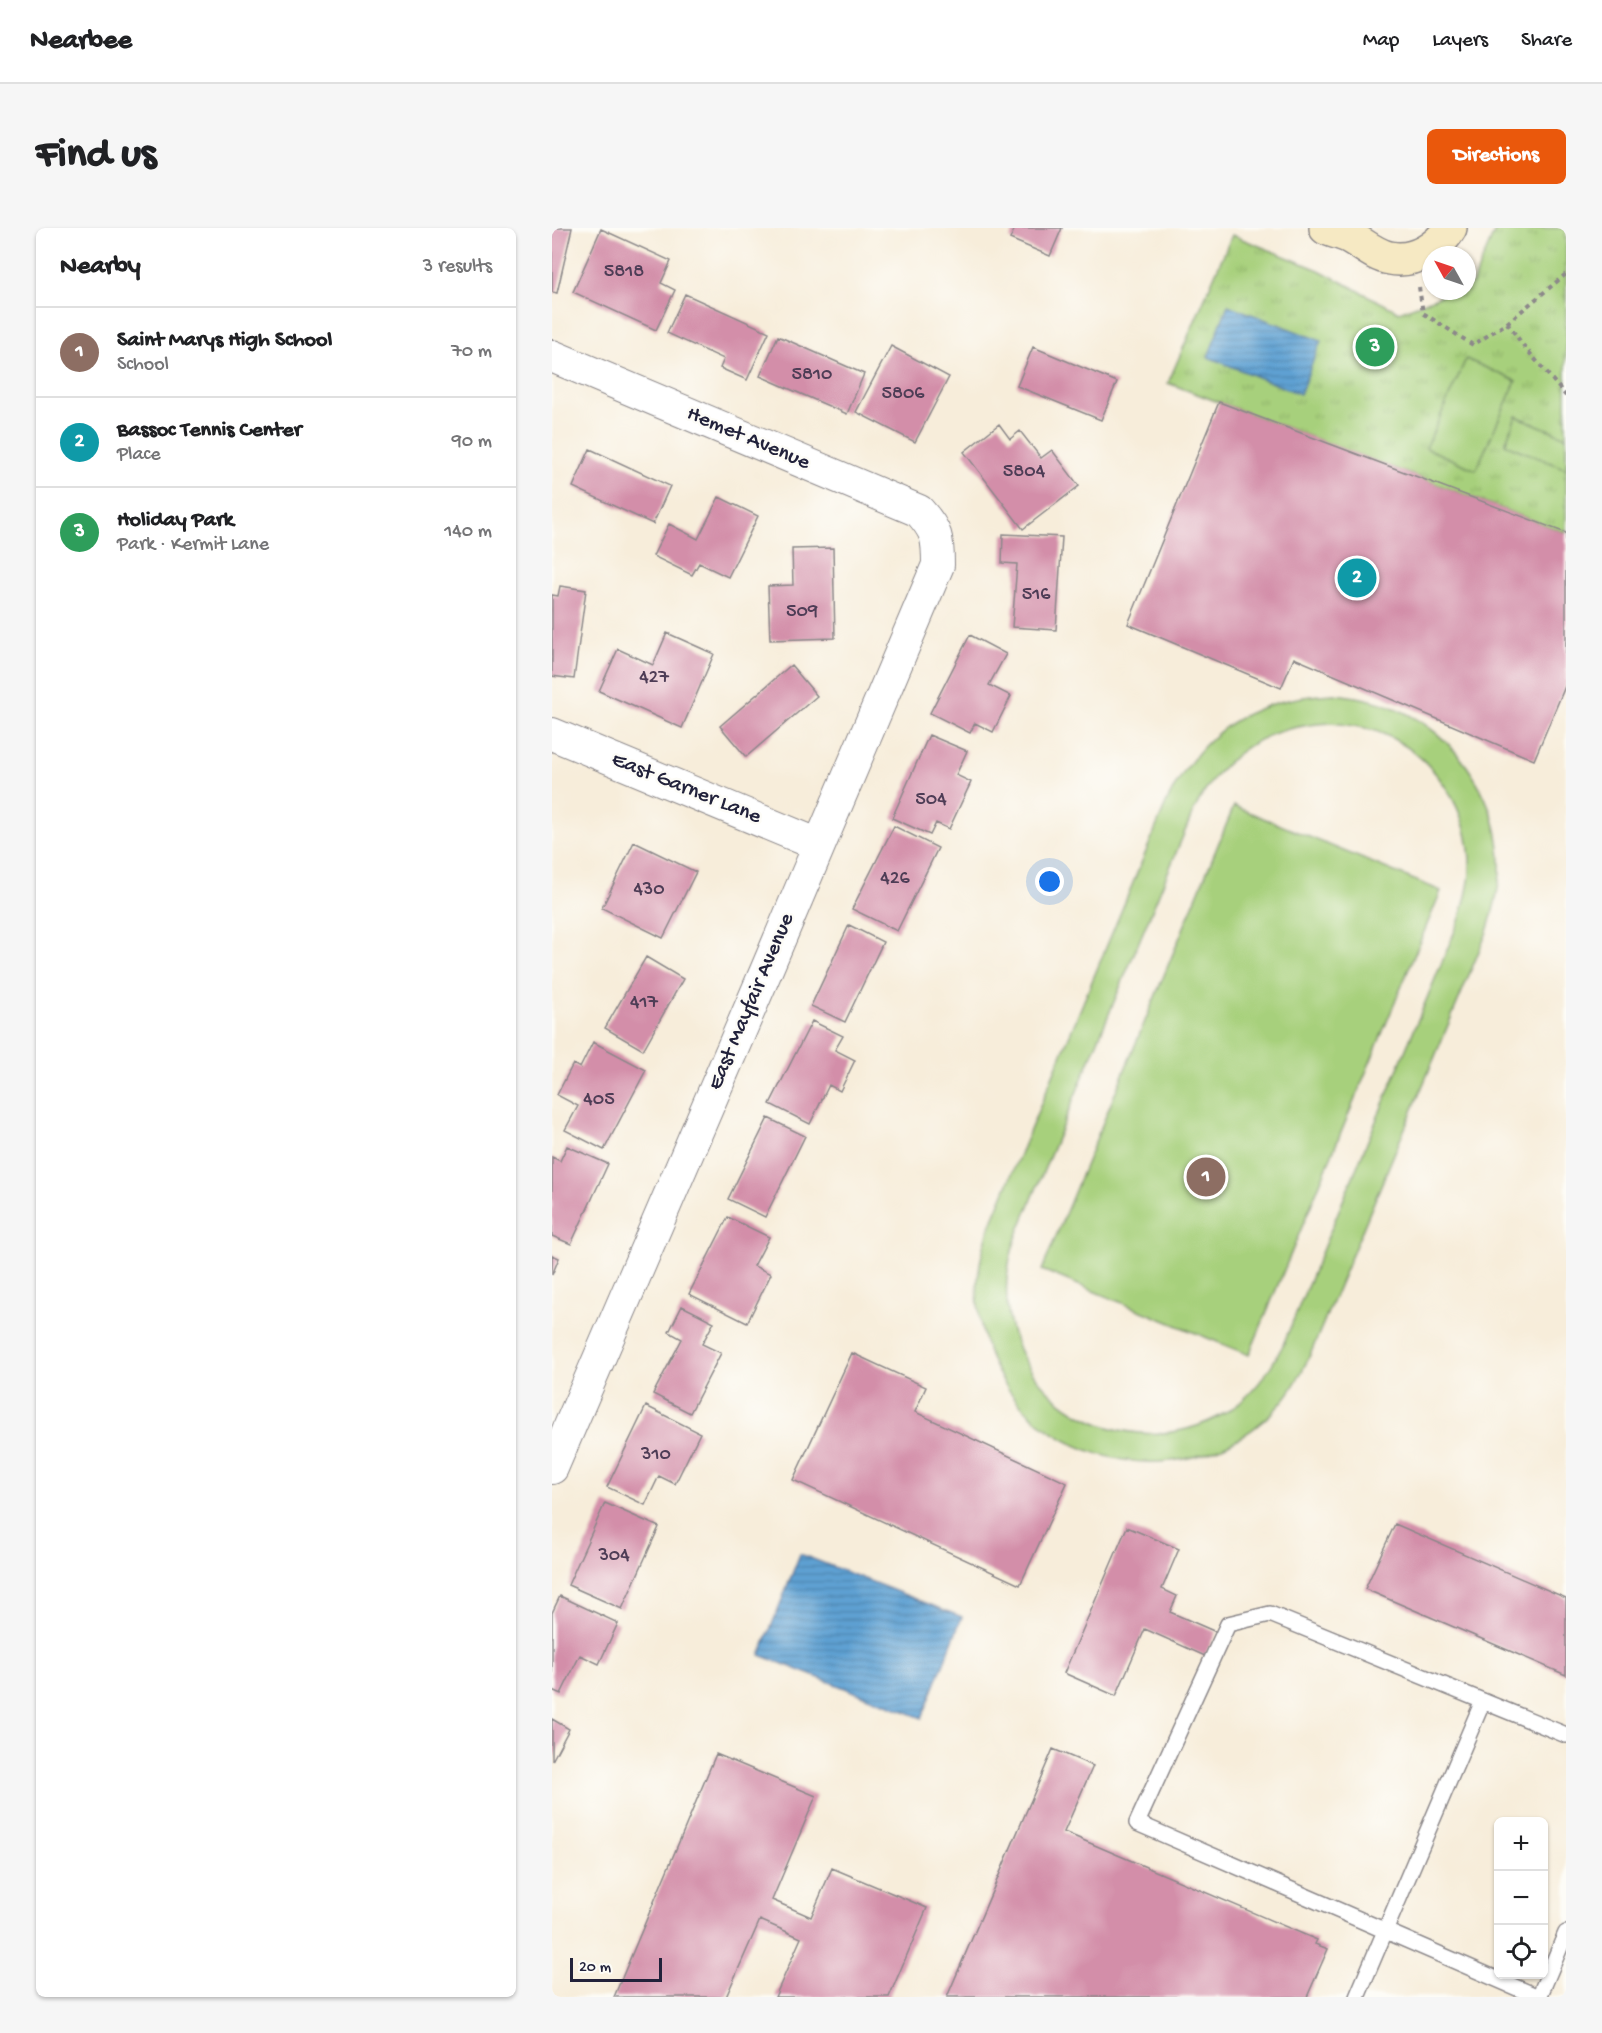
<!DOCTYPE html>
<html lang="en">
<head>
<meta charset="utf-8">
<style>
  :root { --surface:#fff; --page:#f6f6f6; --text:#202124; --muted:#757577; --line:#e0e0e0; --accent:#ea580c }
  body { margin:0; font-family:"Gochi Hand",sans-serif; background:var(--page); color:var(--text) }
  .controls { position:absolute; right:18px; bottom:18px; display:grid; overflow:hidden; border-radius:9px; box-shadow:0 2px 4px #0004 }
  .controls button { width:54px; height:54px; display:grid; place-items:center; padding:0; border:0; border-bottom:2px solid var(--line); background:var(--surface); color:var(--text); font:30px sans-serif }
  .compass { position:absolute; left:870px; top:18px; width:54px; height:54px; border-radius:50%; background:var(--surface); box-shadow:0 2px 4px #0004; rotate:310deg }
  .scale { position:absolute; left:18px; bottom:15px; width:92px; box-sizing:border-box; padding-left:6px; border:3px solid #22223b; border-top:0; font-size:16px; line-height:21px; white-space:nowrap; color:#22223b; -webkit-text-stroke:4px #fdfcf7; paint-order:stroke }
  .you { position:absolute; left:498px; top:654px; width:21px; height:21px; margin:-15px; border:4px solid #fff; border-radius:50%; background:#1a73e8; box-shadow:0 0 0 9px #1a73e833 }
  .badge { display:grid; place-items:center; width:39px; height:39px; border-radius:50%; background:var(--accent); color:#fff; font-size:20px; font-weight:700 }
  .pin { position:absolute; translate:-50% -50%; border:3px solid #fff; box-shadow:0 2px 6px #0006 }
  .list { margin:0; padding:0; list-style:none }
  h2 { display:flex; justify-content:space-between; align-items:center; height:78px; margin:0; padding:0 24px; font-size:26px }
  h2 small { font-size:20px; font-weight:400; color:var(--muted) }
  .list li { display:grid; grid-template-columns:39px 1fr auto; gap:18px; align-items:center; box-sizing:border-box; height:90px; padding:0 24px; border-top:2px solid var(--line) }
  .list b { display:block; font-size:22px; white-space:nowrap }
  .list p { margin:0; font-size:20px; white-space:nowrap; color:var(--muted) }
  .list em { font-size:20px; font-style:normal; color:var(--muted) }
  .icon { flex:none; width:33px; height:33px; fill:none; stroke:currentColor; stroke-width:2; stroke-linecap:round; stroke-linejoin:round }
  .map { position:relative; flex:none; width:1014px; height:1769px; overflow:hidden; border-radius:9px }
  header { display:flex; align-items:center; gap:36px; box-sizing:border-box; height:84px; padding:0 30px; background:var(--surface); border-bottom:2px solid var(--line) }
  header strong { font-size:28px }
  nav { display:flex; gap:33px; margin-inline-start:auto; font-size:21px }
  .intro { display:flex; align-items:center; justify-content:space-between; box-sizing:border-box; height:144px; padding:0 36px }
  h1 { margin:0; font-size:42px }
  .button { padding:15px 27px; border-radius:9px; background:var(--accent); color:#fff; font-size:21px; font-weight:700 }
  main { display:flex; gap:36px; padding:0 36px }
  aside { flex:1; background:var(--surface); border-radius:9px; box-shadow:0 2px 4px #0004 }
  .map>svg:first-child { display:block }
  .park { fill:url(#park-tufts); stroke:#64795b; stroke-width:1.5 }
  .garden { fill:#a7d07b; stroke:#64795b; stroke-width:1.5; fill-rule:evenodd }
  .water { fill:url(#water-rules); stroke:#406287; stroke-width:1.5 }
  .building { fill:#d38ea9 }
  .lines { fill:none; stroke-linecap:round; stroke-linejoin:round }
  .lane-casing { stroke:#8c888a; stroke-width:18 }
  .street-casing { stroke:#8c888a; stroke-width:34 }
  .secondary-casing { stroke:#8c888a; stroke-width:36 }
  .path { stroke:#8c888a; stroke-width:4; stroke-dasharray:4.5 4.5; stroke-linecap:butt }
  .lane { stroke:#fff; stroke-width:15 }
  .street { stroke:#fff; stroke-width:32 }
  .secondary { stroke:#f6e9c3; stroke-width:33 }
  .labels { text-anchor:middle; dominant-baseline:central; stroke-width:5; stroke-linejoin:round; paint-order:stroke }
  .number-label { font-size:20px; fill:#4e3d56 }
  .street-label { font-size:22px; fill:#22223b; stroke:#fdfcf7 }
</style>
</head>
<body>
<header>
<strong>Nearbee</strong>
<nav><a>Map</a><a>Layers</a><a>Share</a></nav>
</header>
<div class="intro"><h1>Find us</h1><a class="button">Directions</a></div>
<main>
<aside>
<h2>Nearby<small>3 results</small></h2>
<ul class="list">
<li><span class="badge" style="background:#8d6e63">1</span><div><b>Saint Marys High School</b><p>School</p></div><em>70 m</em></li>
<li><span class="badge" style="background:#0f9aa8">2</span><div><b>Bassoc Tennis Center</b><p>Place</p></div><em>90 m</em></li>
<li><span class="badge" style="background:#2e9e5b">3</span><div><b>Holiday Park</b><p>Park · Kermit Lane</p></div><em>140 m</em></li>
</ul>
</aside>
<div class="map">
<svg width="1014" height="1769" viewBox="0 0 1014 1769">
  <defs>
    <pattern id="park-tufts" width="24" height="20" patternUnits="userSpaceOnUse" patternTransform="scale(1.5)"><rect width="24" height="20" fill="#a7d07b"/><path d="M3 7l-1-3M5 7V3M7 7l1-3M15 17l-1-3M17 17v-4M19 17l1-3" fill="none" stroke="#8fb26b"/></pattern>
    <pattern id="water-rules" width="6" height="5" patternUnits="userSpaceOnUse" patternTransform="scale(1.5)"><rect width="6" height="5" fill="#5ea1d3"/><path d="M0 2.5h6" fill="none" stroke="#4d83ac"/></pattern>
  </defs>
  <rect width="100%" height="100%" fill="#fdfcf7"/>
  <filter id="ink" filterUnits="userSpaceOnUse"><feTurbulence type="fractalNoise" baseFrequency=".0167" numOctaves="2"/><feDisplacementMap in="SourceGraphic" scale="12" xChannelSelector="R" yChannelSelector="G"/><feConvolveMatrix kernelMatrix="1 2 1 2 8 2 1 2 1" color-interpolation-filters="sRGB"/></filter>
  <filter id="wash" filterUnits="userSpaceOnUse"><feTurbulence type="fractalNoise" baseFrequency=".008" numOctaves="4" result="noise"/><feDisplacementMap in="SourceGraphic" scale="24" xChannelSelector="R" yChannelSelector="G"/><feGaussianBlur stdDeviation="1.35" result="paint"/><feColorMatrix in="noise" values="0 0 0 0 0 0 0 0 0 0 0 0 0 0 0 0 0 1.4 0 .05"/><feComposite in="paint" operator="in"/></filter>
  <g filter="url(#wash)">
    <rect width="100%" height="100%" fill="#f7edda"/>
    <path class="park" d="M 944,0 L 1014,0 L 1014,305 L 616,155 L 680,7 L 767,42 L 847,84 L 901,63 L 915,63 L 915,58 L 920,56 Z"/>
    <path class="garden" d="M 914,131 L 964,153 L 924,242 L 874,220 Z
      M 964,188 L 1014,209 L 1014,241 L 953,216 Z
      M 782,466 C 802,468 821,471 840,479 C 906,505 951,575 948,646 C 946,667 941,685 935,704 L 758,1127 C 750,1144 742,1160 730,1174 C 630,1289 439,1229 426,1077 C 423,1049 430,1022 439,996 L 615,573 C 652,500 700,470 782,466 ZM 780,495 C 797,497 814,499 829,505 C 884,528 920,585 918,644 C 917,661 912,677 907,693 L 731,1117 C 717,1144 700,1169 673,1185 C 573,1244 446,1168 455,1051 C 456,1036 460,1021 465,1007 L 641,584 C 672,524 712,498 780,495 Z
      M 682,578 L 889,663 L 697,1127 L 490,1042 Z"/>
    <path class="water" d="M 676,77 L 769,113 L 748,166 L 656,129 Z
      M 248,1326 L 410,1389 L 370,1490 L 208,1427 Z"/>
    <g id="blocks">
      <path class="building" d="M 0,0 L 20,0 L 5,65 L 0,64 Z
        M 463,0 L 510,0 L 498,28 L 458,11 Z
        M 49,1 L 119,33 L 109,55 L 123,62 L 104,102 L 21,64 Z
        M 133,66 L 217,104 L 195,152 L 168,140 L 172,131 L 115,105 Z
        M 226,108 L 312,146 L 295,186 L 208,148 Z
        M 339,118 L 397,149 L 363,214 L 304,184 Z
        M 481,119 L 565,154 L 549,192 L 465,158 Z
        M 667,174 L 1014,305 L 1014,456 L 982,532 L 742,430 L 729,460 L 576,396 Z
        M 447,196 L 458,211 L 468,203 L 489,230 L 500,222 L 527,258 L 471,301 L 412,224 Z
        M 38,221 L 118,258 L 101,296 L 21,259 Z
        M 167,269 L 206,288 L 176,349 L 147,335 L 140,347 L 101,328 L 117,296 L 146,311 Z
        M 451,306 L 510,309 L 504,402 L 460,399 L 465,336 L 450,335 Z
        M 281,320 L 283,410 L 218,412 L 216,358 L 241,357 L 240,321 Z
        M 8,358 L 34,362 L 22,451 L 0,448 L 0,367 L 6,368 Z
        M 115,405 L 162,426 L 130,500 L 47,463 L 66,421 L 101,437 Z
        M 418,407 L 454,426 L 437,457 L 459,468 L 441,504 L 423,495 L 418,505 L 378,485 Z
        M 239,437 L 265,468 L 194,529 L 168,498 Z
        M 377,507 L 415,523 L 404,547 L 419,554 L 397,601 L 384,595 L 378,607 L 340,590 Z
        M 342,598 L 386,620 L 345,703 L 300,681 Z
        M 82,614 L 144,644 L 111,710 L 50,680 Z
        M 297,697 L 331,714 L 293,794 L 259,778 Z
        M 94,729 L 131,751 L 91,822 L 53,800 Z
        M 260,793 L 291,808 L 283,822 L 303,832 L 288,863 L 277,857 L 258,896 L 218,876 Z
        M 41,814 L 94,842 L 52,922 L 13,902 L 26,878 L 5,867 L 21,836 L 28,840 Z
        M 216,890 L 253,908 L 213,989 L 176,971 Z
        M 15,918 L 56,936 L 19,1016 L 0,1008 L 0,929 L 8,933 Z
        M 176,989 L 217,1009 L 202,1038 L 219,1046 L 195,1095 L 137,1066 Z
        M 0,1027 L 7,1030 L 0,1047 Z
        M 130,1078 L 162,1094 L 150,1116 L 169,1125 L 138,1185 L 101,1166 L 130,1111 L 117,1104 Z
        M 300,1125 L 374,1159 L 363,1184 L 515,1255 L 468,1357 L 241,1252 Z
        M 94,1178 L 148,1205 L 123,1256 L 107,1248 L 93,1277 L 55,1259 Z
        M 53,1275 L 107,1299 L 70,1381 L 16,1357 Z
        M 843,1296 L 1014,1370 L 1014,1447 L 813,1361 Z
        M 575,1299 L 627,1321 L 610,1361 L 625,1368 L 618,1384 L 664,1404 L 653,1428 L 593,1401 L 564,1468 L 512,1445 Z
        M 8,1368 L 66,1395 L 47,1436 L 28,1427 L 9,1466 L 0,1462 L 0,1385 Z
        M 0,1491 L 17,1501 L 0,1533 Z
        M 501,1521 L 541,1538 L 512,1604 L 765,1712 L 763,1716 L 776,1721 L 755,1769 L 395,1769 Z
        M 164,1526 L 264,1568 L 220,1672 L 259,1689 L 280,1640 L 375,1680 L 337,1769 L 223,1769 L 249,1710 L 208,1692 L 174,1769 L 62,1769 Z"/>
    </g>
  </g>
  <g filter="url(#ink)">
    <use href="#blocks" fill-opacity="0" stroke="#8c888a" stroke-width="1.5"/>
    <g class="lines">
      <defs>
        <path id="lane" d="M 805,1769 L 931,1473
          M 986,1769 L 585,1595 L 676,1396 L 718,1386 L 1014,1507
          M 987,1769 L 1014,1705"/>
        <path id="street" d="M 0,128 L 367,283 C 385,303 386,310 386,337 L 214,743 L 0,1240
          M 0,506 L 267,617"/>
        <path id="secondary" d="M 774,0 C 781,3 789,5 796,8 C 810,15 823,28 838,30 C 862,35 887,19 898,0"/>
      </defs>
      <use href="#lane" class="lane-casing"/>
      <use href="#street" class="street-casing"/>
      <use href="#secondary" class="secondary-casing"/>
      <path class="path" d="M 867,59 L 871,85 L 921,117 L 955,95 L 1014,46
        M 955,95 L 971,117 L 1014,168"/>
      <use href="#lane" class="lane"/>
      <use href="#street" class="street"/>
      <use href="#secondary" class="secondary"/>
    </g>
  </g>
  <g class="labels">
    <g class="number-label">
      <text x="72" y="44">5818</text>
      <text x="260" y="147">5810</text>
      <text x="351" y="166">5806</text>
      <text x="472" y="244">5804</text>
      <text x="484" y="367">516</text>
      <text x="250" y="384">509</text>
      <text x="102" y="450">427</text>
      <text x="379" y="572">504</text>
      <text x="343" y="651">426</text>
      <text x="97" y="662">430</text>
      <text x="92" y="775">417</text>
      <text x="47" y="872">405</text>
      <text x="104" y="1227">310</text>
      <text x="62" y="1328">304</text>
    </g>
    <g class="street-label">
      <text transform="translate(196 211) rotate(23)">Hemet Avenue</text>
      <text transform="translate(134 561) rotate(22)">East Garner Lane</text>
      <text transform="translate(200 774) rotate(-67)">East Mayfair Avenue</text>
    </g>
  </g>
</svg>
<div class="controls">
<button>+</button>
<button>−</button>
<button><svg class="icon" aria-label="locate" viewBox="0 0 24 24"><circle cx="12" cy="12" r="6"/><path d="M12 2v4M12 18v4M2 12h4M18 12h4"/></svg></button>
</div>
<svg class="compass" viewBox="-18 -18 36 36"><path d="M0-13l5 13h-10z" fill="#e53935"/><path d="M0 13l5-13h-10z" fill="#757577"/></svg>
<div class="scale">20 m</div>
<div class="you"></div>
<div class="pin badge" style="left:654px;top:949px;background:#8d6e63">1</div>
<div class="pin badge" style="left:805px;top:350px;background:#0f9aa8">2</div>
<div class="pin badge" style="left:823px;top:119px;background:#2e9e5b">3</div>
</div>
</main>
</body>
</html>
